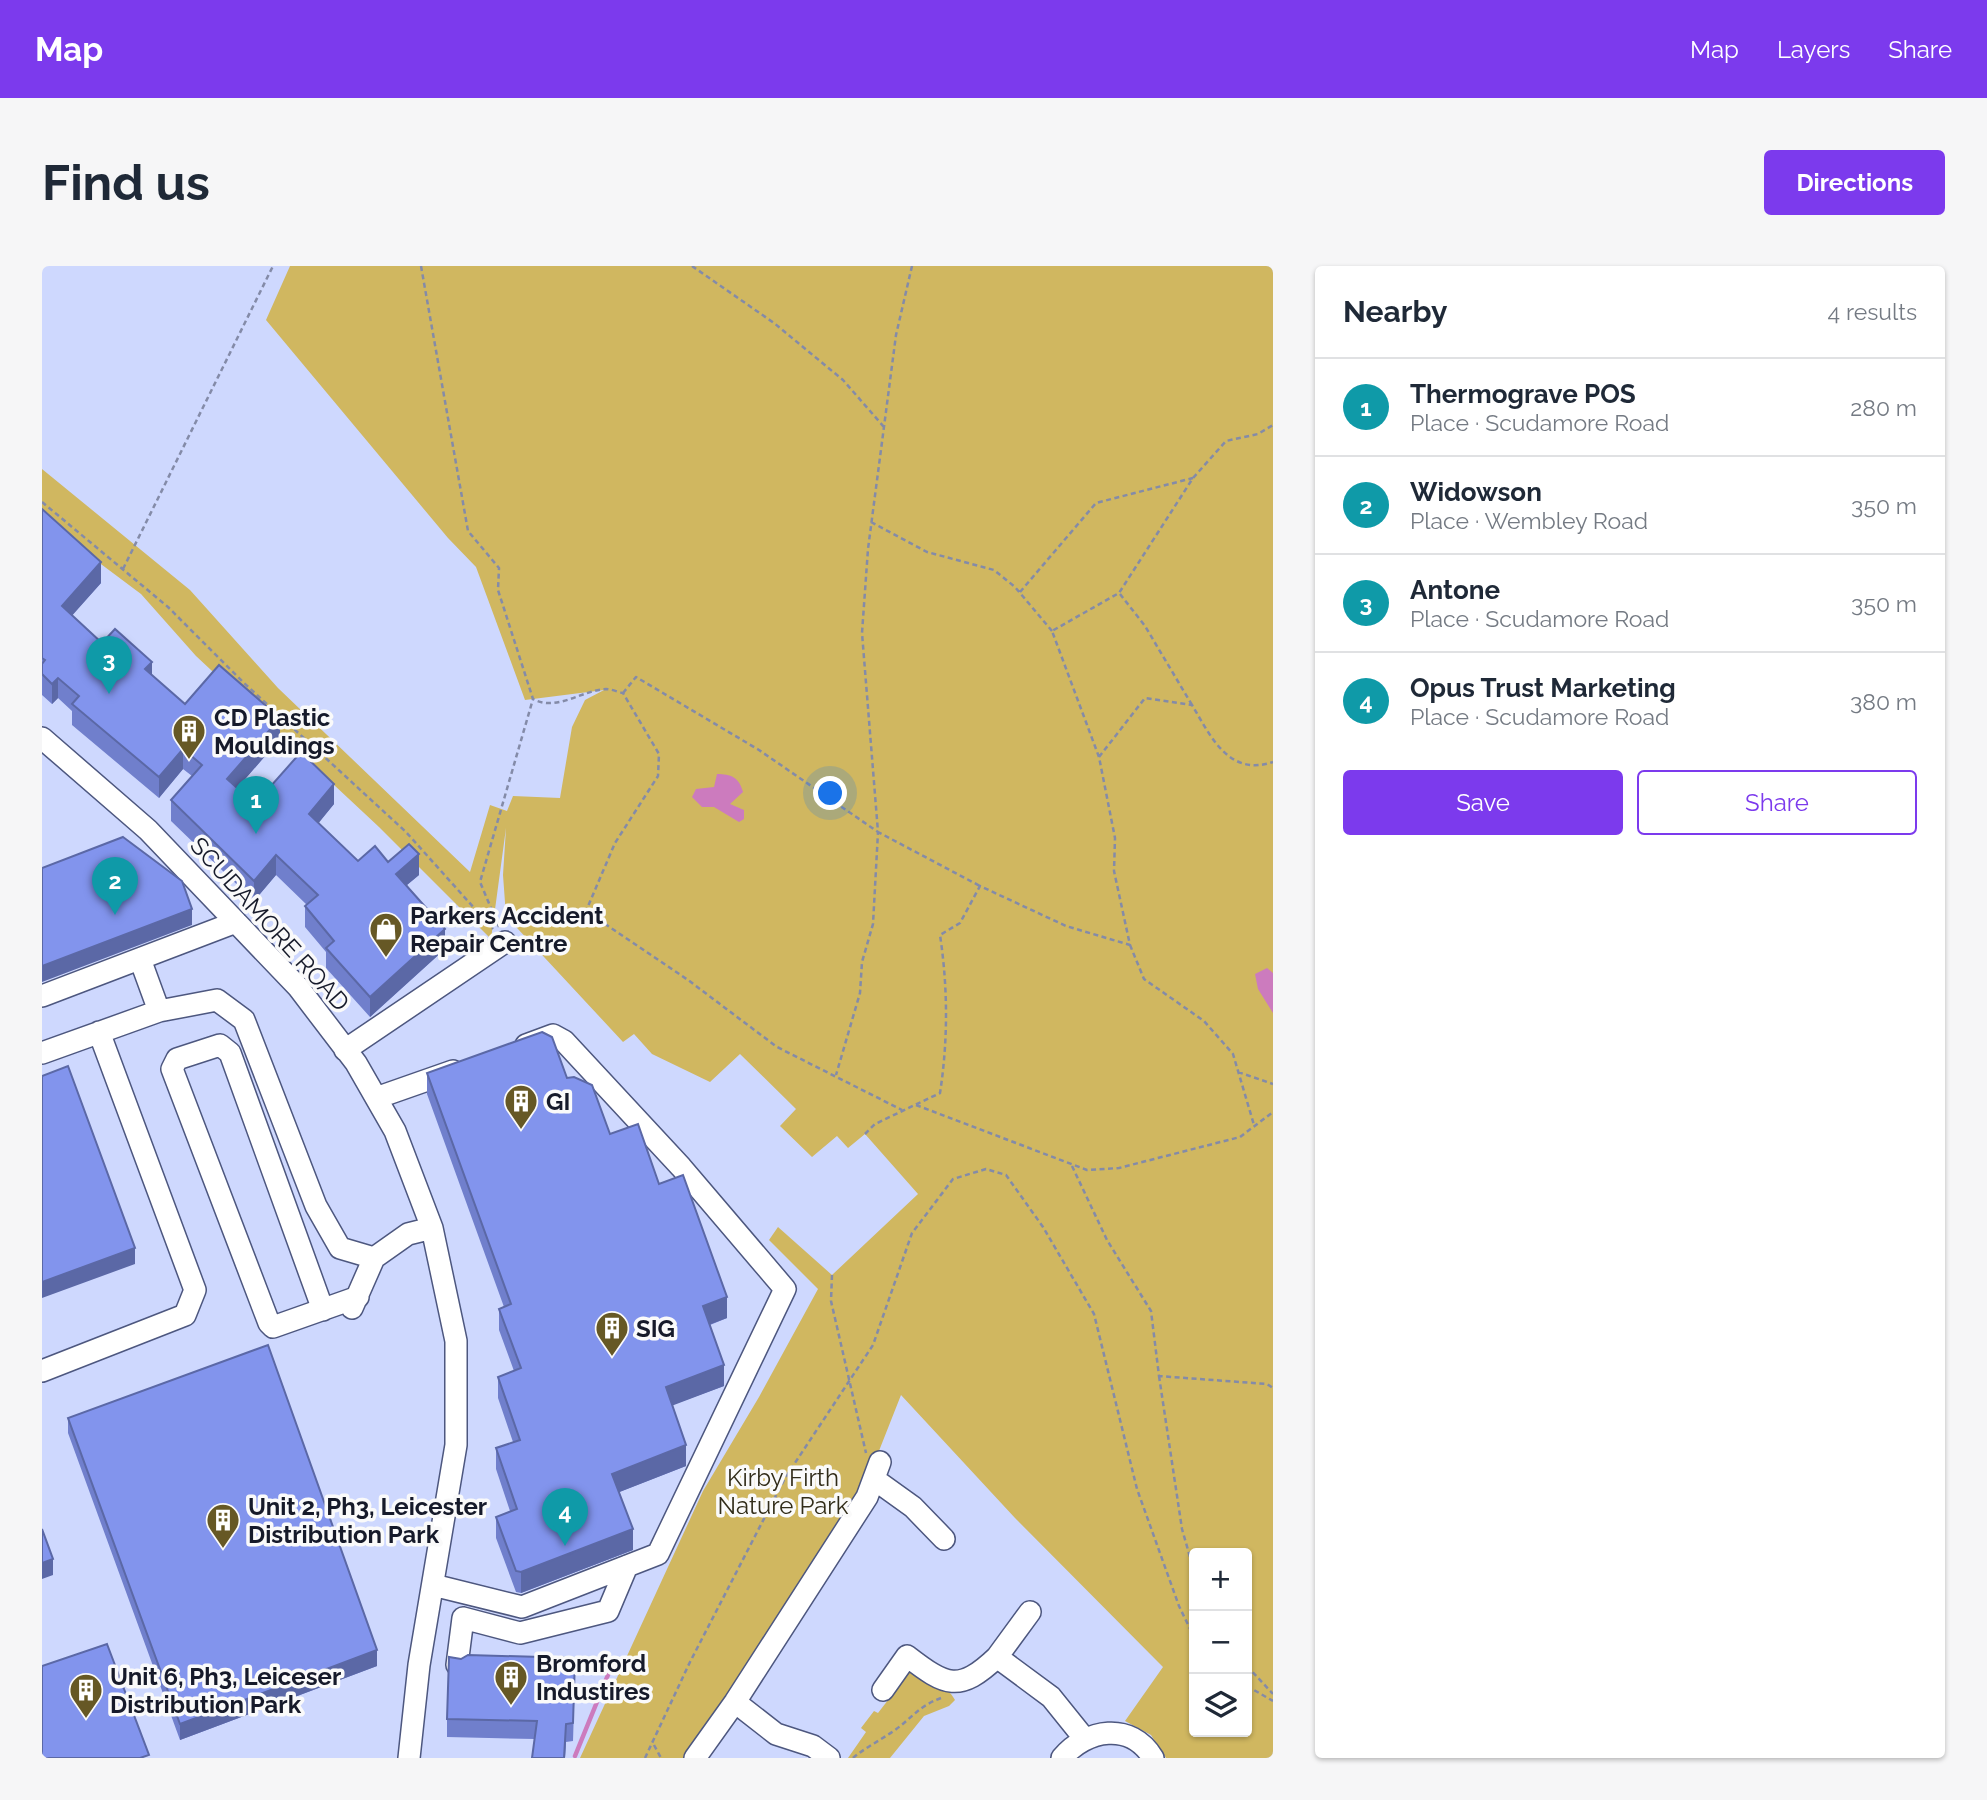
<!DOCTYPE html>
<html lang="en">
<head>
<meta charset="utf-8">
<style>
  :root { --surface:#fff; --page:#f6f6f7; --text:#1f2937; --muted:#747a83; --line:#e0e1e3; --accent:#7c3aed }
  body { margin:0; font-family:Raleway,sans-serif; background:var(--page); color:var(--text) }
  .controls { position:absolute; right:21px; bottom:21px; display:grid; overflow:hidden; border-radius:7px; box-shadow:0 2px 5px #0004 }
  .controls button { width:63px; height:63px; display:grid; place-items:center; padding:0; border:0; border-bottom:2px solid var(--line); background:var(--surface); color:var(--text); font:35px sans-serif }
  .you { position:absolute; left:789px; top:528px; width:24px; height:24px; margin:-18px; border:5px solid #fff; border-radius:50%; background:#1a73e8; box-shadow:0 0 0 10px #1a73e833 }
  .badge { display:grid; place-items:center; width:46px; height:46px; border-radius:50%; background:var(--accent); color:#fff; font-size:23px; font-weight:700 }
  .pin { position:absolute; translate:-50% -58px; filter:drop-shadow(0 2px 4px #0008) }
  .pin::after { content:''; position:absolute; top:37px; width:24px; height:21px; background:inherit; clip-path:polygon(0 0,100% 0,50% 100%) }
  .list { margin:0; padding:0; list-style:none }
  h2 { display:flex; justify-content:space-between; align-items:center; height:91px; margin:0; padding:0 28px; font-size:30px }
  h2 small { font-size:23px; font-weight:400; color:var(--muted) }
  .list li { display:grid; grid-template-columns:46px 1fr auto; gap:21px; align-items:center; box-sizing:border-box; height:98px; padding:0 28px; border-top:2px solid var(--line) }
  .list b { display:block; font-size:26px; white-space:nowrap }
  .list p { margin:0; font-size:23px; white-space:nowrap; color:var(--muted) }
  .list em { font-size:23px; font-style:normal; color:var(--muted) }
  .actions { display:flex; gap:14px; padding:21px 28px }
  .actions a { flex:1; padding:16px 0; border:2px solid var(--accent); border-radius:7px; text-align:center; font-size:24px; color:var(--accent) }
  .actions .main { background:var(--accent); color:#fff }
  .icon { flex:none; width:38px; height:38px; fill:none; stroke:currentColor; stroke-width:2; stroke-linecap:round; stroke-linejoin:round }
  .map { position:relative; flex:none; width:1231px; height:1492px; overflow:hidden; border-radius:7px }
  header { display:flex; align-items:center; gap:42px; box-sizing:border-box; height:98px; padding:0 35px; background:var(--accent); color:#fff }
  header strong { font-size:33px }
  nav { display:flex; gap:38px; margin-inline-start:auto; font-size:24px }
  .intro { display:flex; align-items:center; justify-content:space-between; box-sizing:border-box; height:168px; padding:0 42px }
  h1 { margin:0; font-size:49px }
  .button { padding:18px 32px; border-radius:7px; background:var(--accent); color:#fff; font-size:24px; font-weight:700 }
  main { display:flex; gap:42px; padding:0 42px }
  aside { flex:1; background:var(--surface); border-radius:7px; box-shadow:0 2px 5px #0004 }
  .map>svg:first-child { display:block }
  .green { fill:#d0b760; fill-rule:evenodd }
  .water { fill:#cc7bbe }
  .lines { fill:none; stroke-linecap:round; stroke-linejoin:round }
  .stream { stroke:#cc7bbe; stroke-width:4.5 }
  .minor-casing { stroke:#4d577f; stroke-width:24 }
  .path { stroke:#848ba8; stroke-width:2.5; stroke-dasharray:5 3.5; stroke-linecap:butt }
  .minor { stroke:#fff; stroke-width:21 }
  .wall { fill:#707fcc }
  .shaded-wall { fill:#5b68a6 }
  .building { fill:#8294ed; stroke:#5b68a6; stroke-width:2 }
  .labels { text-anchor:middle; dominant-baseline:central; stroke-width:7; stroke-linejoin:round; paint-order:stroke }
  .poi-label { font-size:24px; font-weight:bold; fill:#161a2a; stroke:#fafafa; text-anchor:start }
  .street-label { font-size:24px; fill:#161a2a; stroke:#fafafa }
  .park-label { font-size:24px; fill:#312c19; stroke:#fafafa }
</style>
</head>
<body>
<header>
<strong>Map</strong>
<nav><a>Map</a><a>Layers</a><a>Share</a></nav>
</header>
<div class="intro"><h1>Find us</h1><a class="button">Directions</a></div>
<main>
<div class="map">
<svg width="1231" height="1492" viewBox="0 0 1231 1492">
  <rect width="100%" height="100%" fill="#ced8fe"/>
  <path class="green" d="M 248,0 L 1231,0 L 1231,1492 L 1124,1492 L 1109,1469 L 1083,1455 L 1121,1401 L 973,1252 L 859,1129 L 820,1228 L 646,1492 L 538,1492 L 661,1225 L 717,1131 L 776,1023 L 727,974 L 736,961 L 790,1009 L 876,928 L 823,868 L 806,882 L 795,870 L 770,891 L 738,860 L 754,843 L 698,788 L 668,816 L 610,788 L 592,768 L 581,776 L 464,650 L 461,609 L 464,562 L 449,673 L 337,561 L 154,390 L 99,328 L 0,254 L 0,203 L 148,324 L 236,422 L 428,606 L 448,539 L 465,545 L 471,530 L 518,532 L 530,461 L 543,434 L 562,424 L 483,434 L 434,301 L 406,272 L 224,54 ZM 1152,1287 L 1205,1287 L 1205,1466 L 1152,1466 Z
    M 867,1407 C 885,1407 905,1419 913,1434 L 907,1440 L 882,1450 L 848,1492 L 806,1492 L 824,1466 L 819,1462 L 832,1445 L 836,1447 Z"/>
  <path class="water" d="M 675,508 C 689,508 697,511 701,526 L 688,538 L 702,544 L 702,553 L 697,556 L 672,541 L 660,541 L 650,531 L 654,523 L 672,521 Z
    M 1225,702 L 1231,707 L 1231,747 L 1216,723 L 1213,708 Z"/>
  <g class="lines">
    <path class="stream" d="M 533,1490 L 570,1399"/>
    <defs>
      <path id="minor" d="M 0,472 L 106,564 L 256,721 L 314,797 L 353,865 L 390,962 L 414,1075 L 414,1179 L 377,1399 L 367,1492
        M 98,693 L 117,745
        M 0,730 L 194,656
        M 303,784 L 463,676
        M 0,787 L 117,745 L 175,734 L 202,754 L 274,940 L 298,982 L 332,992
        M 334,832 L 411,805
        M 310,1042 L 332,992 L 366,968 L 390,962
        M 281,1044 L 188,787 L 178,779 L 135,793 L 130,803 L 227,1057 L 231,1061 L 316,1031
        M 0,1105 L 143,1049 L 153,1024 L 57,766
        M 832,1213 L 871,1241 L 902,1273
        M 391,1319 L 480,1341 L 616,1288 L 743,1023 L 639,901 L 522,775 L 511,769 L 484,779
        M 955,1391 L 988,1346
        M 415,1399 L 421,1352 L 478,1367 L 566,1345 L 585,1300
        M 841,1424 L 865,1390 C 904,1420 917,1427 955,1391 L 1009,1431 L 1042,1472
        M 693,1436 L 734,1468 L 771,1480 L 787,1492
        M 653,1492 L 693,1436 L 825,1231 L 838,1196
        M 1020,1492 C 1044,1463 1089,1455 1111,1492"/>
    </defs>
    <use href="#minor" class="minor-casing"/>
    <path class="path" d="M 379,0 L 426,265 L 457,302 L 456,324 L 491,433 C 515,446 540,424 564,423 C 569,423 576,426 581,427 L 617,488 L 616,510 L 573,577 L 544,645 L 646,714 L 735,781 L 860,844
      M 650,0 L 732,57 L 801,114 L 842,161
      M 870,0 L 854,69 L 826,283 L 820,367 L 836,566 L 938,620
      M 0,236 L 126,341 L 202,417 L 364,566 L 451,663
      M 829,256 L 885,286 L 952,304 L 973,321 L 1010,365
      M 81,303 L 231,0
      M 978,326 L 1054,237 L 1151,212
      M 1078,328 L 1103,360 L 1150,439
      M 581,427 L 594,411 L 717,484 L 836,566 L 831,658 L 820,696 L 818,727 L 794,809
      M 1057,491 L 1010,365 L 1077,327 L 1151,212 L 1184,175 L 1216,168 L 1231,159
      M 457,661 L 438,616 L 491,433
      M 1088,679 L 1102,713 L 1162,755 L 1191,788 L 1212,859
      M 1196,806 L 1231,818
      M 874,839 L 1045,904 L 1077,902 L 1198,871 L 1231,846
      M 823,868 L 833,858 L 898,827 C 906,775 906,722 898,669 L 918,657 L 938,620 L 1024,660 L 1088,679 L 1072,605 L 1073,572 L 1057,491 L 1103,432 L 1150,439 C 1169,471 1187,511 1231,496
      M 1030,900 L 1065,974 L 1109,1045 L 1117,1110 L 1225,1118 L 1231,1122
      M 790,1009 L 789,1035 L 824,1187
      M 1117,1110 L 1140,1263 L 1152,1305
      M 1205,1400 L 1231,1428
      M 1205,1420 L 1231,1435
      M 612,1479 L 619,1492
      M 603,1492 L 648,1396 L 743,1212 L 831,1079 L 870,967 L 911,913 L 944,903 L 964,909 L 1001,961 L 1052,1048 L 1095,1223 L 1137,1340 L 1152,1371
      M 811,1492 C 824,1481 839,1474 853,1464 C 871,1451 877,1440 899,1432"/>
    <use href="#minor" class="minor"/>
  </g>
  <path class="wall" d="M 0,243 L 59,317 L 30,349 L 60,377 L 110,409 L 143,438 L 238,473 L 195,522 L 213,538 L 292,538 L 276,557 L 316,595 L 346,596 L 377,609 L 365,619 L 403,683 L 328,751 L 284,702 L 284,686 L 263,661 L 263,640 L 265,639 L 234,609 L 212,635 L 129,555 L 129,534 L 150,510 L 141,503 L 117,532 L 30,459 L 30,445 L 16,432 L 10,438 L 0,429 Z
    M 385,807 L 525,812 L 568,868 L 617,918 L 685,1052 L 668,1059 L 682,1120 L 630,1139 L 644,1200 L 577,1226 L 591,1284 L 479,1327 L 474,1326 L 454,1272 L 454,1251 L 468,1245 L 454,1203 L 454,1182 L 471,1176 L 456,1132 L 456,1111 L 472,1105 L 457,1064 L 457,1043 L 462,1041 L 385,828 Z
    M 26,1152 L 335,1400 L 138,1474 L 26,1167 Z
    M 533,1410 L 531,1475 L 524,1476 L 523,1492 L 490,1492 L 493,1473 L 405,1471 L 405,1453 Z"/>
  <path class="shaded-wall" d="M 59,296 L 59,317 L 20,361 L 20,340 Z
    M 110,396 L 110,416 L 103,403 Z
    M 16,412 L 16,432 L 10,438 L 10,418 Z
    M 238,452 L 238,473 L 185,534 L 185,513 Z
    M 141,483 L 141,503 L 117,532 L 117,511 Z
    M 292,518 L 292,538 L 267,569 L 267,548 Z
    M 377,588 L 377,609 L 354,628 L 354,608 Z
    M 234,589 L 234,609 L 212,635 L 212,615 Z
    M 150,643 L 150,659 L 0,716 L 0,700 Z
    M 403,663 L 403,683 L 328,751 L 328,731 Z
    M 93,982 L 93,998 L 0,1032 L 0,1016 Z
    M 685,1031 L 685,1052 L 661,1061 L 661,1040 Z
    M 682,1099 L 682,1120 L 624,1142 L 624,1121 Z
    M 644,1179 L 644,1200 L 570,1229 L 570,1208 Z
    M 591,1263 L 591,1284 L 479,1327 L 479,1306 Z
    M 11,1293 L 11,1309 L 0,1313 L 0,1297 Z
    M 335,1384 L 335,1400 L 138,1474 L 138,1458 Z
    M 524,1458 L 523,1492 L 522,1492 Z"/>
  <path class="building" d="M 0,243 L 59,296 L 20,340 L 60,377 L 73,363 L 110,396 L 103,403 L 143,438 L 177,399 L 238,452 L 185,513 L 213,538 L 259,486 L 292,518 L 267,548 L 316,595 L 333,580 L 346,596 L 367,578 L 377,588 L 354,608 L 403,663 L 328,731 L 284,682 L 292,675 L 263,640 L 276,629 L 234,589 L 212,615 L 129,534 L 160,499 L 141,483 L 117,511 L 30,438 L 37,430 L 16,412 L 10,418 L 0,408 L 0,398 L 3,394 L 0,392 Z
    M 81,571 L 140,615 L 150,643 L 0,700 L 0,602 Z
    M 500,766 L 510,771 L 525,812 L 532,811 L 550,819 L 568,868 L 596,858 L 617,918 L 641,909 L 685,1031 L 661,1040 L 682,1099 L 624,1121 L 644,1179 L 570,1208 L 591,1263 L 479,1306 L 474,1305 L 454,1251 L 475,1243 L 454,1182 L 478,1174 L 456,1111 L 479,1102 L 457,1043 L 469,1038 L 385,807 Z
    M 26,800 L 93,982 L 0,1016 L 0,810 Z
    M 226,1079 L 335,1384 L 138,1458 L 26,1152 Z
    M 0,1263 L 11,1293 L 0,1297 Z
    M 65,1378 L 107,1489 L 98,1492 L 0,1492 L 0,1400 Z
    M 426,1389 L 533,1392 L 531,1457 L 524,1458 L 522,1492 L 490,1492 L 495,1455 L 405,1453 L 407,1391 L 419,1393 Z"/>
  <defs>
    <symbol id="building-pin" viewBox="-11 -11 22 30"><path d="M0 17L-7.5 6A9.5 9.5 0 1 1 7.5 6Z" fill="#665825" stroke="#fafafa"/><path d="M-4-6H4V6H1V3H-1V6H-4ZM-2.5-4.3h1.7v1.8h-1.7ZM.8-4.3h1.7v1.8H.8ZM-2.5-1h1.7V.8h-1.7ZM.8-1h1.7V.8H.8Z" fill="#fff"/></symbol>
    <symbol id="shop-pin" viewBox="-11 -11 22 30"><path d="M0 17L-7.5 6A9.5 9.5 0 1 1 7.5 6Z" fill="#665825" stroke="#fafafa"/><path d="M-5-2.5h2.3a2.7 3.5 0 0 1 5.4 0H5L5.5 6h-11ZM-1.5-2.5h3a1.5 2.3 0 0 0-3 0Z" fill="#fff"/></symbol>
  </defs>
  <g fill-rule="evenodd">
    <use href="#building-pin" x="128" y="446" width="38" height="52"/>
    <use href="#shop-pin" x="325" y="644" width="38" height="52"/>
    <use href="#building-pin" x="460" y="816" width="38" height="52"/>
    <use href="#building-pin" x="551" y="1043" width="38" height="52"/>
    <use href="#building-pin" x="162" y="1235" width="38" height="52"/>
    <use href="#building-pin" x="450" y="1392" width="38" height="52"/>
    <use href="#building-pin" x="25" y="1405" width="38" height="52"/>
  </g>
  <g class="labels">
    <g class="poi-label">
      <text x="172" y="451">CD Plastic<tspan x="172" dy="28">Mouldings</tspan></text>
      <text x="368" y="649">Parkers Accident<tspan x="368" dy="28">Repair Centre</tspan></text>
      <text x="504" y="835">GI</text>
      <text x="594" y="1062">SIG</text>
      <text x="206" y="1240">Unit 2, Ph3, Leicester<tspan x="206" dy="28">Distribution Park</tspan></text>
      <text x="494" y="1397">Bromford<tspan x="494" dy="28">Industires</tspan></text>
      <text x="68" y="1410">Unit 6, Ph3, Leiceser<tspan x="68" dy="28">Distribution Park</tspan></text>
    </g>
    <g class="street-label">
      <text transform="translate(228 658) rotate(48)">SCUDAMORE ROAD</text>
    </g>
    <g class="park-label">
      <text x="741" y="1211">Kirby Firth<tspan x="741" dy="28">Nature Park</tspan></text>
    </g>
  </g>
</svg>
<div class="controls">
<button>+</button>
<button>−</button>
<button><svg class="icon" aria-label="layers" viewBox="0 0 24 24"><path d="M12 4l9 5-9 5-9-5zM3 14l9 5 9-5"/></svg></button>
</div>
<div class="you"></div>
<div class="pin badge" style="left:214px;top:568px;background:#0f9aa8">1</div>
<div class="pin badge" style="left:73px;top:649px;background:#0f9aa8">2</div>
<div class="pin badge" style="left:67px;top:428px;background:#0f9aa8">3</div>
<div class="pin badge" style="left:523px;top:1280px;background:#0f9aa8">4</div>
</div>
<aside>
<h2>Nearby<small>4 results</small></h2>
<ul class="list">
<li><span class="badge" style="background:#0f9aa8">1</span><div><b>Thermograve POS</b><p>Place · Scudamore Road</p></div><em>280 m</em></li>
<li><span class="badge" style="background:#0f9aa8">2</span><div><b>Widowson</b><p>Place · Wembley Road</p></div><em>350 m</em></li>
<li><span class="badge" style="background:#0f9aa8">3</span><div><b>Antone</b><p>Place · Scudamore Road</p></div><em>350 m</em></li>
<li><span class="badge" style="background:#0f9aa8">4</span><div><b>Opus Trust Marketing</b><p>Place · Scudamore Road</p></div><em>380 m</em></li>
</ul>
<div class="actions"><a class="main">Save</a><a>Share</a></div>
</aside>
</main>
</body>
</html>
